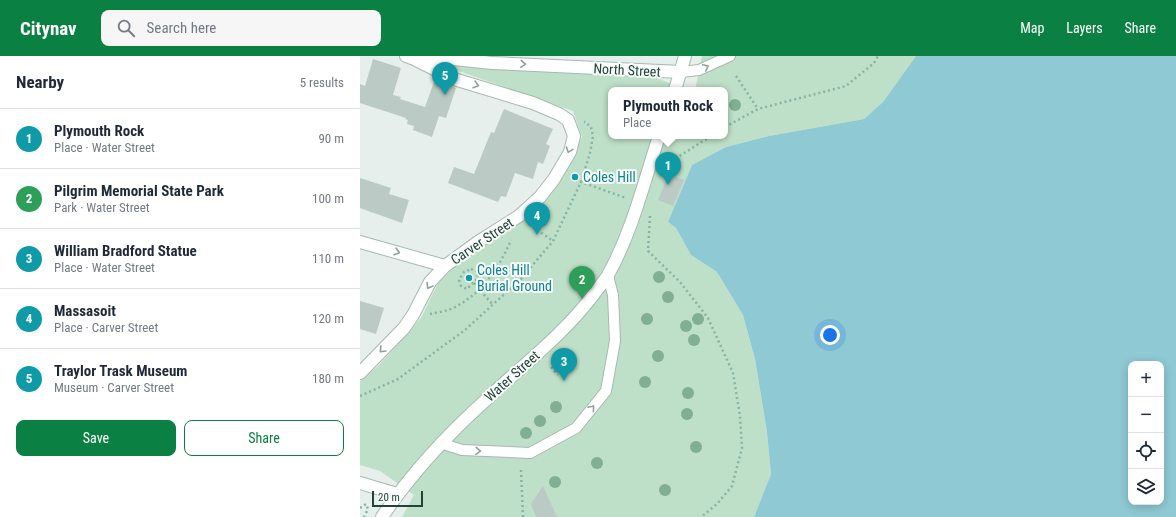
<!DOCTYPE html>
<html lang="en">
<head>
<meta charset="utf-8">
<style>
  :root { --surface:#fff; --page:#f6f6f7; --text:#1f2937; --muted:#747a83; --line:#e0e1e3; --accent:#0b8043 }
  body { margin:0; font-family:"Roboto Condensed",sans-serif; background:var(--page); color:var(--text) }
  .controls { position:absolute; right:12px; bottom:12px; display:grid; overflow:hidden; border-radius:8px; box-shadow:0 2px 10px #0003 }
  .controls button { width:36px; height:36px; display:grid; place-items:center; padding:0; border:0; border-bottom:1px solid var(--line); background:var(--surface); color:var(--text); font:20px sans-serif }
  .scale { position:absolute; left:12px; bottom:10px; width:51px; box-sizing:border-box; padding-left:4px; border:2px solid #24423a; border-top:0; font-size:11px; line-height:14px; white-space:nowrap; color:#24423a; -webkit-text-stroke:3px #f7fbf9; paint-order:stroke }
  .you { position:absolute; left:470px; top:279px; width:14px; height:14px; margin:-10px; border:3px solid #fff; border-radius:50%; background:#1a73e8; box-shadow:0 0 0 6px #1a73e833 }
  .badge { display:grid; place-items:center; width:26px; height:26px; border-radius:50%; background:var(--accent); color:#fff; font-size:13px; font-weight:700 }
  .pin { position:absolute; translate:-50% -33px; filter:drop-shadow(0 1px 2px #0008) }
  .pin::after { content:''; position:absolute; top:21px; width:14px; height:12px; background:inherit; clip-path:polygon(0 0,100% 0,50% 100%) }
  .popup { position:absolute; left:248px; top:31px; width:120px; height:52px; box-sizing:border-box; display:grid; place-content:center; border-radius:8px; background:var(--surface); filter:drop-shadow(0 1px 3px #0005); font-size:13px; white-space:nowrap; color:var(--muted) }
  .popup b { font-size:15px; color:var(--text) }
  .popup::after { content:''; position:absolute; left:50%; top:100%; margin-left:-8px; border:8px solid transparent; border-top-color:var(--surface) }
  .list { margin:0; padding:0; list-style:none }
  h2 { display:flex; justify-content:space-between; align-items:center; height:52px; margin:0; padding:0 16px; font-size:17px }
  h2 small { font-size:13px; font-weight:400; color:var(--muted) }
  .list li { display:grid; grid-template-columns:26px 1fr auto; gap:12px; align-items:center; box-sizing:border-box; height:60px; padding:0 16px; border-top:1px solid var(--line) }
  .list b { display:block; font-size:15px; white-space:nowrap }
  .list p { margin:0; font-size:13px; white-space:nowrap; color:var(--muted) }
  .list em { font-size:13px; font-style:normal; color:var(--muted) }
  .actions { display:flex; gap:8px; padding:12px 16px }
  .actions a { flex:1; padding:9px 0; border:1px solid var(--accent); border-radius:8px; text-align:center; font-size:14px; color:var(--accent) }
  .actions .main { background:var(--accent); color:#fff }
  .icon { flex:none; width:22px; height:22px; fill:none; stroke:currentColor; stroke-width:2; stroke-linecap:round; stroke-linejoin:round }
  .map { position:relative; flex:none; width:816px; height:461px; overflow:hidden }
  header { display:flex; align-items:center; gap:24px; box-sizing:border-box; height:56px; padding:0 20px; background:var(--accent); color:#fff }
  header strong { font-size:19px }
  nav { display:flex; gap:22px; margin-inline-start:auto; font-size:14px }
  .search { width:280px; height:36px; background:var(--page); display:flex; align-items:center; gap:10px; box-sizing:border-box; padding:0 14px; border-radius:8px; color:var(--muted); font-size:15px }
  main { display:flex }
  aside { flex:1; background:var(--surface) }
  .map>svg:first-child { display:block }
  .green { fill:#bfe0c8 }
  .water { fill:#8ec9d4; fill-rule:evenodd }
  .building { fill:#bbcac4 }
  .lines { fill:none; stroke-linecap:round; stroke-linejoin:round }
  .lane-casing { stroke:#a8b8b2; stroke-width:12 }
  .street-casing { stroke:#a8b8b2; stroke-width:14 }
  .secondary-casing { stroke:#a4bbb3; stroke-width:14 }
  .path { stroke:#86b3a5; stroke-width:2.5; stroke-dasharray:2 3; stroke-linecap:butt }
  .lane { stroke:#fff; stroke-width:10 }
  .street { stroke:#fff; stroke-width:12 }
  .secondary { stroke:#fff; stroke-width:12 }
  .tree { fill:#80af93 }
  .oneway { stroke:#92a09c }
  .culture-dot { fill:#0f9aa8; stroke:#f7fbf9; stroke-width:1.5 }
  .labels { text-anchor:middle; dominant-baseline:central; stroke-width:4; stroke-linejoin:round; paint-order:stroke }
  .street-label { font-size:14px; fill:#24423a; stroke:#f7fbf9 }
  .culture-label { font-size:14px; fill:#0d838f; stroke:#f7fbf9; text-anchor:start }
</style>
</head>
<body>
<header>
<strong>Citynav</strong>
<div class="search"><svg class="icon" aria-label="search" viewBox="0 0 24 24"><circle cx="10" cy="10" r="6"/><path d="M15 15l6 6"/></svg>Search here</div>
<nav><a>Map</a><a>Layers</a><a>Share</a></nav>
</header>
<main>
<aside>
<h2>Nearby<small>5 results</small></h2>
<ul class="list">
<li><span class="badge" style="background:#0f9aa8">1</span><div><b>Plymouth Rock</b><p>Place · Water Street</p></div><em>90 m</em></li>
<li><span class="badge" style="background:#2e9e5b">2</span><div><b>Pilgrim Memorial State Park</b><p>Park · Water Street</p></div><em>100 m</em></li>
<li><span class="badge" style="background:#0f9aa8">3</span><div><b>William Bradford Statue</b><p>Place · Water Street</p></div><em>110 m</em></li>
<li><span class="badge" style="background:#0f9aa8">4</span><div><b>Massasoit</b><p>Place · Carver Street</p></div><em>120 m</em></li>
<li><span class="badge" style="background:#0f9aa8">5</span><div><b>Traylor Trask Museum</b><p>Museum · Carver Street</p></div><em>180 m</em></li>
</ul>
<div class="actions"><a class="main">Save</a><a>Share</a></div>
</aside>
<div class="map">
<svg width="816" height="461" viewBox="0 0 816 461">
  <rect width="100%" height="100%" fill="#e6efeb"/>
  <path class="green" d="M 342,0 L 556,0 L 523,46 L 504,63 L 409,80 L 366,91 L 332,109 L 308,166 L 316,172 L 331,199 L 357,216 L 383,259 L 395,303 L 407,376 L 411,418 L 394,461 L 42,461 L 54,439 L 20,415 L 0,409 L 0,325 L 19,309 L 61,262 L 78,227 L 100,206 L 196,126 L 222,81 L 213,55 L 93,13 L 97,7 L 286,17 L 326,34 L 251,34 L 251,80 L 365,80 L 365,34 L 335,34 Z"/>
  <path class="water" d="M 556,0 L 816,0 L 816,461 L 394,461 L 411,418 L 407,376 L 395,303 L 383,259 L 357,216 L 331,199 L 316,172 L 308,166 L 332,109 L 366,91 L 409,80 L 504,63 L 523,46 ZM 771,308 L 801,308 L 801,446 L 771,446 Z"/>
  <path class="building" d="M 13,3 L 41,12 L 33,39 L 41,41 L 40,43 L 65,51 L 75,23 L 96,32 L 86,62 L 79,60 L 72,81 L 53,74 L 54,70 L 47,68 L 48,64 L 45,63 L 46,62 L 0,47 L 0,28 L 5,30 Z
    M 144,53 L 193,73 L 186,88 L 190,90 L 183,108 L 178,106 L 173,123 L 155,117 L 146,141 L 141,140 L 138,146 L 88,127 L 94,111 L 114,118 L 131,76 L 134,77 Z
    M 309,118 L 324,124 L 313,150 L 298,144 Z
    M 0,122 L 31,132 L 29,138 L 49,144 L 42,167 L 0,152 Z
    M 0,245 L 24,252 L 16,278 L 0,273 Z
    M 183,430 L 197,461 L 176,461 L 171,448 Z"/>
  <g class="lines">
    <defs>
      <path id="lane" d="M 321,16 L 339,14 L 370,0
        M 80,387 L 102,394 L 170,397 L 216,372 L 246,335 L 255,285 L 253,239 L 248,220"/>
      <path id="street" d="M 46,0 L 54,3 L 94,3 L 132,7 L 321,16
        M 0,186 L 85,210
        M 0,317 L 44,272 L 53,259 L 70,226 L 85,210 L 118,186 L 159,160 L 180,141 L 194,123 L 210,96 L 214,80 L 208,64 L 199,58 L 173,47 L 94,23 L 54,3"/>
      <path id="secondary" d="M 315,34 L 325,0
        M 0,427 L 37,438
        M 22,461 C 52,416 88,378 128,342 C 164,308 204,278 234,238 C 238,232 244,226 248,219 C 272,176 284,126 299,80"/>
    </defs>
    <use href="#lane" class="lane-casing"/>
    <use href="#street" class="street-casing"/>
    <use href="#secondary" class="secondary-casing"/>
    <path class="path" d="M 376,20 L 398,53
      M 365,71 L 398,53 L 486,30 L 514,7 L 518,0
      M 307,108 L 351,80
      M 211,121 L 221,126 L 266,142
      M 290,160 L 288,195 L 320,226 L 348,262 L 373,317 L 380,360 L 382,392 L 372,430 L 357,448 L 341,461
      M 169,168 L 193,185
      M 111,213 L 117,215 L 118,222 L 107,233 L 101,230 L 99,224 L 104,216 Z
      M 114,227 L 133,249
      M 70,258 C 79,256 89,255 97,250 C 123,236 140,210 151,184
      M 191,311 L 198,319
      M 0,340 L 38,323 L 105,274 L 161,223 L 193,185 L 221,126 L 230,97 L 233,80 L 231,71 L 225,66 L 224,66
      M 161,414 L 163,461
      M 0,452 L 6,448 L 8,453 L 4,461"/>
    <use href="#lane" class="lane"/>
    <use href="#street" class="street"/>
    <use href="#secondary" class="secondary"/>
  </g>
  <g class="tree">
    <circle cx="375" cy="49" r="6"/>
    <circle cx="299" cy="221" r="6"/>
    <circle cx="308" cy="241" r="6"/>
    <circle cx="287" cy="263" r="6"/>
    <circle cx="338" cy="263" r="6"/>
    <circle cx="326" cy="270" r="6"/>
    <circle cx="334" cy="284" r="6"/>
    <circle cx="298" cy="300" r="6"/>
    <circle cx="285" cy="326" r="6"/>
    <circle cx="328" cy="337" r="6"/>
    <circle cx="196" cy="351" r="6"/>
    <circle cx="327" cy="358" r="6"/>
    <circle cx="180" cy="365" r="6"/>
    <circle cx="166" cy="377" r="6"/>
    <circle cx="336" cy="391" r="6"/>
    <circle cx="237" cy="407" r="6"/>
    <circle cx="195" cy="426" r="6"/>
    <circle cx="305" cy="434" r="6"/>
  </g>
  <defs><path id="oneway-chevron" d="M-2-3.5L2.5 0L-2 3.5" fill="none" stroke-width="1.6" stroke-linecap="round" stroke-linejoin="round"/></defs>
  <g class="oneway">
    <use href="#oneway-chevron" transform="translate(163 8) rotate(3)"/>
    <use href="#oneway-chevron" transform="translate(346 11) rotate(-25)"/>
    <use href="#oneway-chevron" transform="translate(116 29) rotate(17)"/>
    <use href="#oneway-chevron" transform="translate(209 94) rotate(110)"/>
    <use href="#oneway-chevron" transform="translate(37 196) rotate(16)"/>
    <use href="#oneway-chevron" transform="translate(69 230) rotate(121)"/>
    <use href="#oneway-chevron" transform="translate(22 294) rotate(134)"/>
    <use href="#oneway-chevron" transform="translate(232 352) rotate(-50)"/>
    <use href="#oneway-chevron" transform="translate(118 395) rotate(3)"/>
  </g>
  <g class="culture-dot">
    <circle cx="215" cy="121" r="4"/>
    <circle cx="109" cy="222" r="4"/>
  </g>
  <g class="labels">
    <g class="street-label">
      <text transform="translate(267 14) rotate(3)">North Street</text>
      <text transform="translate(122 185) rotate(-34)">Carver Street</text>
      <text transform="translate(152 320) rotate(-42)">Water Street</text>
    </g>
    <g class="culture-label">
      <text x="223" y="121">Coles Hill</text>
      <text x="117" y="214">Coles Hill<tspan x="117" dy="16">Burial Ground</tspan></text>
    </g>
  </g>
</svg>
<div class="controls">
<button>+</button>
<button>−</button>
<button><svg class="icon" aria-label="locate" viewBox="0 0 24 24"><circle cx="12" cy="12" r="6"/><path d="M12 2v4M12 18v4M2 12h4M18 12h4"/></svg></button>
<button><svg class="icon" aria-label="layers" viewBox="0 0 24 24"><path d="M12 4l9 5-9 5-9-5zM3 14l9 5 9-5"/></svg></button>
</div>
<div class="scale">20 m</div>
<div class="you"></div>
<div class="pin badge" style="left:308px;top:129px;background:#0f9aa8">1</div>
<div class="popup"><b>Plymouth Rock</b>Place</div>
<div class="pin badge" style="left:222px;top:243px;background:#2e9e5b">2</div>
<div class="pin badge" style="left:204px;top:325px;background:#0f9aa8">3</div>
<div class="pin badge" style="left:177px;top:179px;background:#0f9aa8">4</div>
<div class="pin badge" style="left:85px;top:39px;background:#0f9aa8">5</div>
</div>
</main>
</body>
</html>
